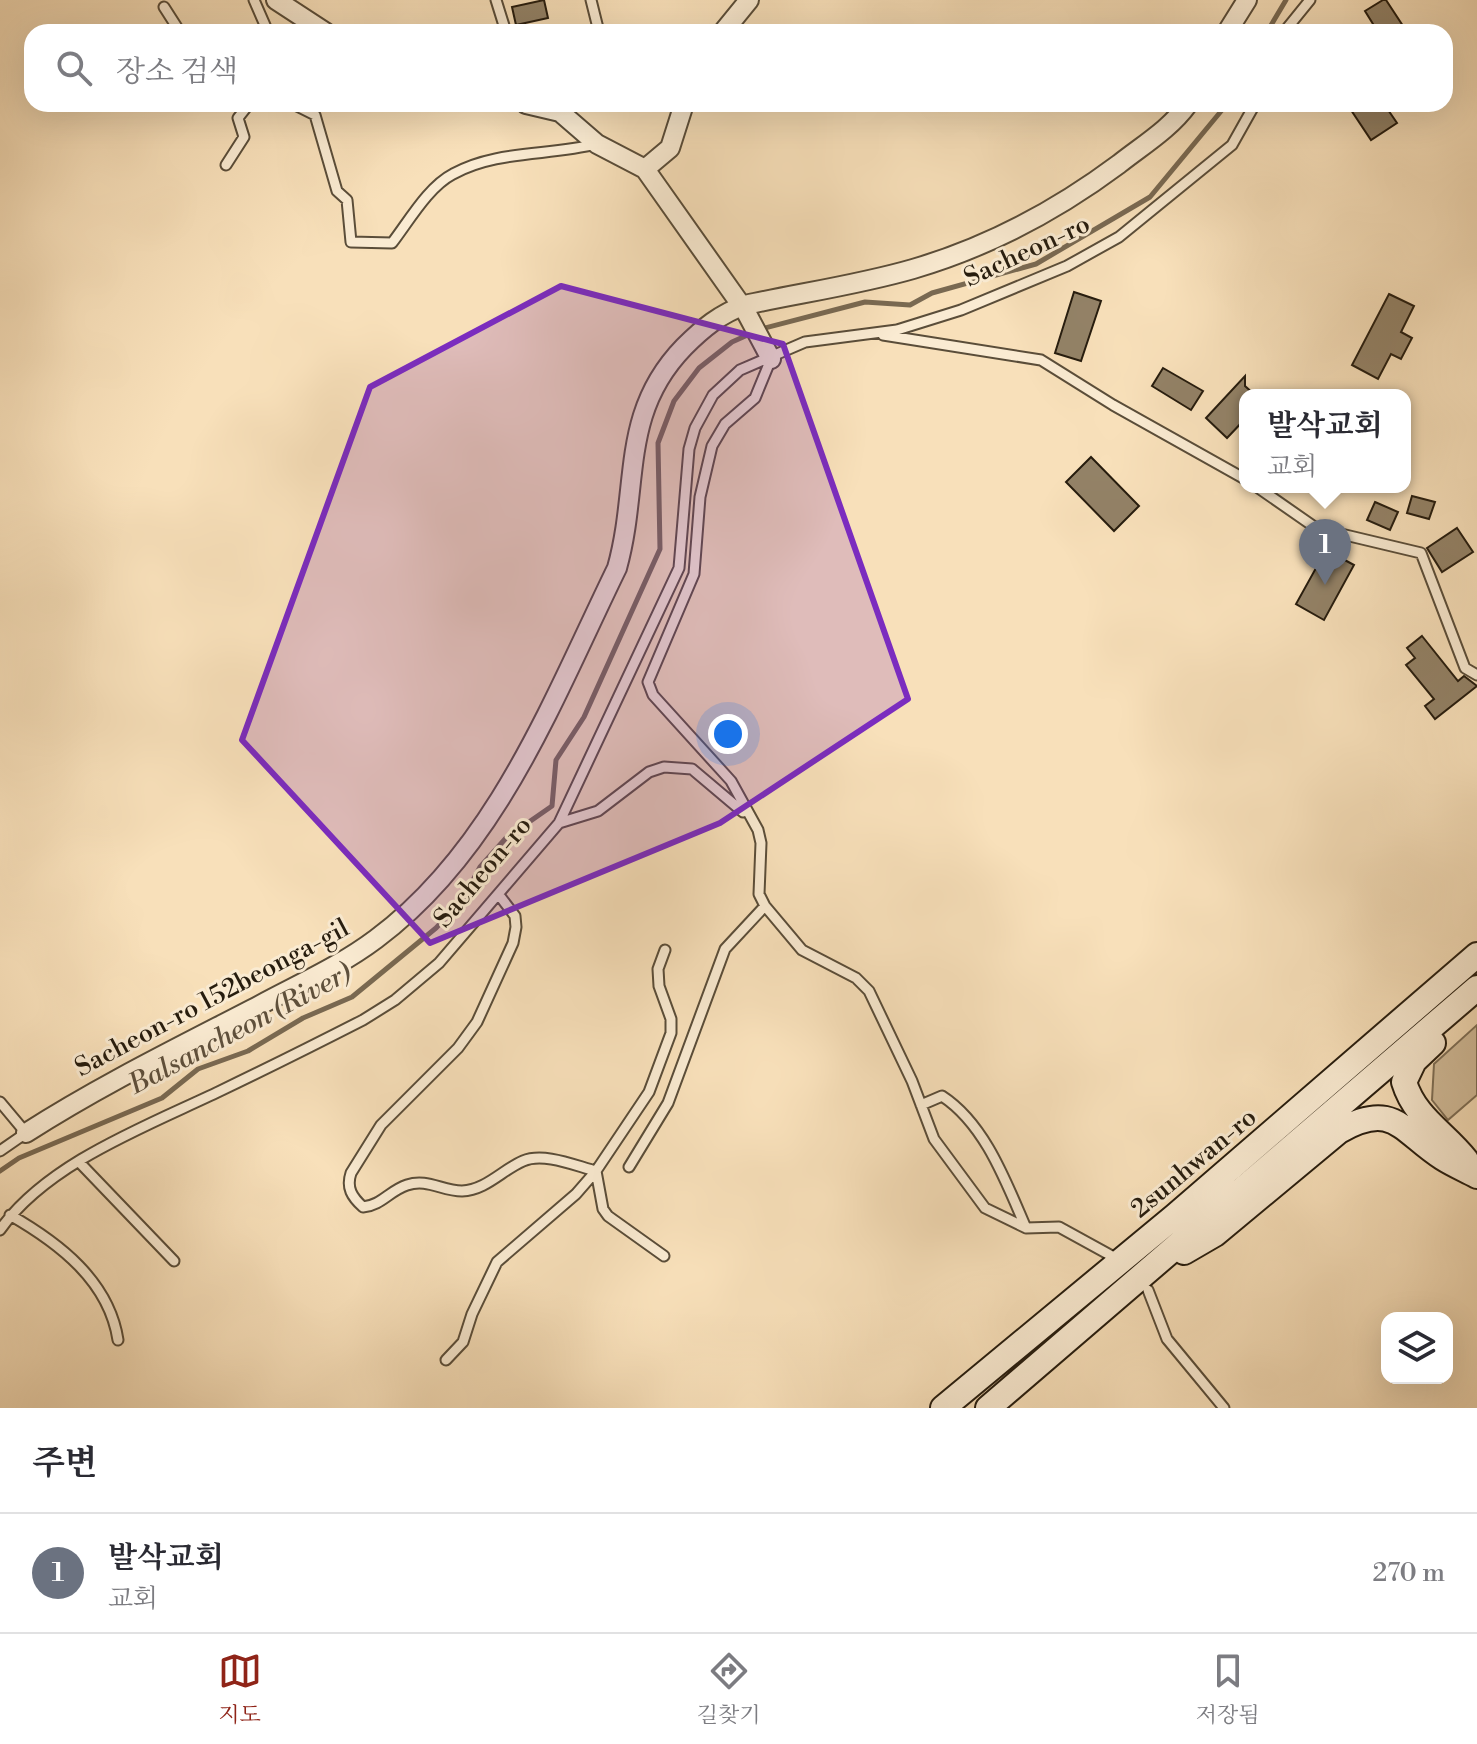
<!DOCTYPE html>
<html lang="ko">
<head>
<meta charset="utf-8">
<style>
  :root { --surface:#fff; --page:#f7f7f7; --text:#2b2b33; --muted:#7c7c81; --line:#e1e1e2; --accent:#8f2418 }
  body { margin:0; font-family:"Libre Bodoni","Noto Serif KR",serif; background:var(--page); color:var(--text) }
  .controls { position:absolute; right:24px; bottom:24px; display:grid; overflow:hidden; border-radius:16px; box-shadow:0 8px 32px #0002 }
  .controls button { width:72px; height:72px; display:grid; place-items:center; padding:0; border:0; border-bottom:2px solid var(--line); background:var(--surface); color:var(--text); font:40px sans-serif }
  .you { position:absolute; left:728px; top:734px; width:28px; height:28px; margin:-20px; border:6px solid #fff; border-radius:50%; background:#1a73e8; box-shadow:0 0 0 12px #1a73e833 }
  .badge { display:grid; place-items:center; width:52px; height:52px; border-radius:50%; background:var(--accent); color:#fff; font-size:26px; font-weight:700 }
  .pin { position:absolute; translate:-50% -66px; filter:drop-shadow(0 2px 4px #0008) }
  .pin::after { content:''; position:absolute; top:42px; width:28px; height:24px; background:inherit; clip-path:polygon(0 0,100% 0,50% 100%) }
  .popup { position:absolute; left:1239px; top:389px; width:172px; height:104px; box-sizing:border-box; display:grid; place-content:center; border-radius:16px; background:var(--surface); filter:drop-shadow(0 2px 6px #0005); font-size:26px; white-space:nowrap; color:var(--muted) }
  .popup b { font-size:30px; color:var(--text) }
  .popup::after { content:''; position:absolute; left:50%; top:100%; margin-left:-16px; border:16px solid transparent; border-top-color:var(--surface) }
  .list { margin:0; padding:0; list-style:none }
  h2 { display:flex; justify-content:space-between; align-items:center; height:104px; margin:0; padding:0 32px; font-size:34px }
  h2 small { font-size:26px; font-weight:400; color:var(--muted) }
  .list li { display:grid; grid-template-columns:52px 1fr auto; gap:24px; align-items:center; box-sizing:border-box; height:120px; padding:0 32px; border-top:2px solid var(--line) }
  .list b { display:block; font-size:30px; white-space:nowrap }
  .list p { margin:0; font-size:26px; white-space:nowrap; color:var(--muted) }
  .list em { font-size:26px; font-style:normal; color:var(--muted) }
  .icon { flex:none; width:44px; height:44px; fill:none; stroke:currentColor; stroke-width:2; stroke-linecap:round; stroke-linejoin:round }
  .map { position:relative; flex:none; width:1477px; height:1408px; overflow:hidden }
  .search { position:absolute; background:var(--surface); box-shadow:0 8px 32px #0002; left:24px; right:24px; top:24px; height:88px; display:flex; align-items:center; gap:20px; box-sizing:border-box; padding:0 28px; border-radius:24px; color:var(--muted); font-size:30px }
  .sheet { height:224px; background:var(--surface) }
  nav { display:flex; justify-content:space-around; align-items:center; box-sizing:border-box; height:112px; border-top:2px solid var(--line); background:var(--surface); font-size:22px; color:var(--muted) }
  nav a { display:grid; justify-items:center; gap:4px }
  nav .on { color:var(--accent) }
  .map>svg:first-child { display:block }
  .green { fill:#d4bf9d; stroke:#7d6e56; stroke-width:2 }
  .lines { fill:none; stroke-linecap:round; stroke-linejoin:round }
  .stream { stroke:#796952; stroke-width:5 }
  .building { fill:#938267; stroke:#261c0e; stroke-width:2 }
  .lane-casing { stroke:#5a4d39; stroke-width:13 }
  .street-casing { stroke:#5a4d39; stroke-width:22 }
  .secondary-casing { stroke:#261c0e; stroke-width:28 }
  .lane { stroke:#faebd2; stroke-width:9 }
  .street { stroke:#faebd2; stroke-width:18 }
  .secondary { stroke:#faebd2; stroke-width:24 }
  .marked { fill:#7b2cbf; fill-opacity:0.2; stroke:#7b2cbf; stroke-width:6; stroke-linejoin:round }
  .labels { text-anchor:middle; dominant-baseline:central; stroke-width:6; stroke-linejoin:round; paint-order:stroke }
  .street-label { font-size:26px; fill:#261c0e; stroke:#faebd2 }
  .water-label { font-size:28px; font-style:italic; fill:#5e503c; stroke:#faebd2 }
</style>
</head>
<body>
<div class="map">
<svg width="1477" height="1408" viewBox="0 0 1477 1408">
  <rect width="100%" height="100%" fill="#f8e0ba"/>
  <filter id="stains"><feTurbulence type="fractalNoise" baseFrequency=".0025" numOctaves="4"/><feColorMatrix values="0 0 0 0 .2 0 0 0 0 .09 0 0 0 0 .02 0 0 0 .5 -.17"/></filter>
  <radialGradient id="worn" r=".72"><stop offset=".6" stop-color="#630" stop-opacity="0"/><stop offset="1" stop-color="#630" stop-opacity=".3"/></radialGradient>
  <path class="green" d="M 1477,1025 L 1477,1095 L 1448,1120 L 1432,1100 L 1434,1064 Z"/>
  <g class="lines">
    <path class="stream" d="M 1267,32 L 1286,0
      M 761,329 L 865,302 L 910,305 L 932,293 L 1036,264 L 1150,197 L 1227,104
      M 0,1171 L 19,1158 L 162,1098 L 198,1069 L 248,1051 L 303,1018 L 352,997 L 436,928 L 463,899 L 480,867 L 506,838 L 552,806 L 556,760 L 584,717 L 660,549 L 658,443 L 674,401 L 699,368 L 732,342 L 752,333"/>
  </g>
  <path class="building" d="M 544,0 L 548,18 L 516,25 L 512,7 Z
    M 1383,0 L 1386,0 L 1407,32 L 1378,32 L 1365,11 Z
    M 1347,104 L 1384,104 L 1397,123 L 1371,140 Z
    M 1074,292 L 1101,301 L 1081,361 L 1055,353 Z
    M 1389,294 L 1414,306 L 1401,332 L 1412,338 L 1401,359 L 1391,354 L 1378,379 L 1352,365 Z
    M 1163,368 L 1203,391 L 1191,410 L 1152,386 Z
    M 1245,376 L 1245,386 L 1255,395 L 1245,395 L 1245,419 L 1227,438 L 1206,418 Z
    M 1091,457 L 1139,506 L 1114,531 L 1066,482 Z
    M 1412,496 L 1435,502 L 1429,519 L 1407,513 Z
    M 1375,502 L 1398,512 L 1390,530 L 1367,520 Z
    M 1457,528 L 1473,552 L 1442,572 L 1427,548 Z
    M 1326,550 L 1354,565 L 1324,620 L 1296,604 Z
    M 1422,636 L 1458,681 L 1464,676 L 1477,686 L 1435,719 L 1425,706 L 1434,699 L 1406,665 L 1415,658 L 1407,648 Z"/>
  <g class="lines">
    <defs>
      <path id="lane" d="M 254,0 L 268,32
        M 496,0 L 506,32
        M 591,0 L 599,32
        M 164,7 L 180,32
        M 1284,32 L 1310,0
        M 293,104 L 315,115 L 337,191 L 347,200 L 351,242 L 392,243 C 409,221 428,187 453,174 C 496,150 549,156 596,144
        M 226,165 L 244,137 L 238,118 L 249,104
        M 883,335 L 1041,360 L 1113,405 L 1245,479
        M 771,359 L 755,398 L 725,424 L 712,446 L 700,497 L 694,574 L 648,682 L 653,695 L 731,781 L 758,830 L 761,843 L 759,894 L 765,906 L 802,950 L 856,978 L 869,991 L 912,1081 L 934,1139 L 985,1208 L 1026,1228 L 1059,1227 L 1110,1255
        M 1257,487 L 1316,528 L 1421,553 L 1465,668 L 1477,675
        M 559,823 L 598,811 L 649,772 L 664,767 L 692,769 L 743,812
        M 499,895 L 515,916 L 516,927 L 513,943 L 477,1022 L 458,1048 L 381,1125 L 351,1173 C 346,1188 352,1197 363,1207 C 382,1205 389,1191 407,1185 C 427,1178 442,1191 462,1191 C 486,1190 502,1170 523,1161 C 544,1152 576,1166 596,1171 L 603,1209 L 608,1216 L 664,1256
        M 0,1102 L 26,1133 L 0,1151
        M 921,1105 L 942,1096 C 985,1124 1006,1182 1026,1228
        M 80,1163 L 174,1261
        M 629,1167 L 668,1103 L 725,949 L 765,906
        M 10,1215 C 59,1243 109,1281 118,1340
        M 0,1230 C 47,1163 147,1126 220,1091 C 268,1068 316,1044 363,1020 L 395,1000 L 439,963 L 559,823 L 679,568 L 689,449 L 695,428 L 713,395 L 740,370 L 805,342 L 897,330 L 961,310 L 1067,266 L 1119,237 L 1232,145 L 1255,104
        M 1148,1290 L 1167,1339 L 1224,1408
        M 446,1360 L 463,1342 L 472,1314 L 497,1262 L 576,1194 L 596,1171 L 649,1092 L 671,1033 L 671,1019 L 659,986 L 658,969 L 665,950"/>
      <path id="street" d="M 276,0 L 325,32
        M 723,32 L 749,0
        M 1227,32 L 1247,0
        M 526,104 L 560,112 L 597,144 L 645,169 L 746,312 L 771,359
        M 645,169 L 670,148 L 684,104
        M 26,1133 C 101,1085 181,1046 260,1005 C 299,984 340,966 376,939 C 497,849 553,699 617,568 C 640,486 619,414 684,347 C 703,328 720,314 745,305 C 800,293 858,285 913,269 C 988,247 1056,211 1119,164 C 1143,145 1170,129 1188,104"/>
      <path id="secondary" d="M 1433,1043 L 1414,1061 L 1404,1082 C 1415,1118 1444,1132 1466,1160
        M 1184,1252 L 1215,1234 L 1339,1131 C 1394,1100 1401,1131 1443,1158 C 1454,1165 1466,1170 1477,1176
        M 943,1408 L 1175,1216 L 1477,955
        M 988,1408 L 1477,988"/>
    </defs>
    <use href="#lane" class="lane-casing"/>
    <use href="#street" class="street-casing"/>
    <use href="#secondary" class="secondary-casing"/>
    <use href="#lane" class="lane"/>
    <use href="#street" class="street"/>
    <use href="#secondary" class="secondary"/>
  </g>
  <path class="marked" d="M 561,286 L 783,344 L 908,699 L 720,823 L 430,943 L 242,740 L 370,387 Z"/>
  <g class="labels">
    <g class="street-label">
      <text transform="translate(1027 251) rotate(-25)">Sacheon-ro</text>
      <text transform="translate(483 872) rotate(-50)">Sacheon-ro</text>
      <text transform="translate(212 998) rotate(-28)">Sacheon-ro 152beonga-gil</text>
      <text transform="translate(1194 1163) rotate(-40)">2sunhwan-ro</text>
    </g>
    <g class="water-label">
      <text transform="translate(240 1029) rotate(-28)">Balsancheon (River)</text>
    </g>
  </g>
  <rect width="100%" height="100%" filter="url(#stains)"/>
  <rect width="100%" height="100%" fill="url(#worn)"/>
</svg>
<div class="controls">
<button><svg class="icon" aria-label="layers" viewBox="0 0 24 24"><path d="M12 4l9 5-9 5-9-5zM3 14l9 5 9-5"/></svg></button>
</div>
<div class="you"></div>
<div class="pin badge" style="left:1325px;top:585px;background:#6b7280">1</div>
<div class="popup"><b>발삭교회</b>교회</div>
<div class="search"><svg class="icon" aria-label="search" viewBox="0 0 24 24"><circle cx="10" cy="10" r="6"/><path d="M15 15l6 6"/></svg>장소 검색</div>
</div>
<section class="sheet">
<h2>주변<small></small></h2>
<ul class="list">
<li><span class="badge" style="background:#6b7280">1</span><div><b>발삭교회</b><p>교회</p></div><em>270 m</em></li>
</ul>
</section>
<nav>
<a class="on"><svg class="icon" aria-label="map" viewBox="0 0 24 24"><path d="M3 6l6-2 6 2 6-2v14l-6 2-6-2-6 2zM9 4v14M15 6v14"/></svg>지도</a>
<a><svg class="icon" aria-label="directions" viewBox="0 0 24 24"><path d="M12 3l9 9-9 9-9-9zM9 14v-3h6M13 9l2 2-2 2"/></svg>길찾기</a>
<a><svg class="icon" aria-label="saved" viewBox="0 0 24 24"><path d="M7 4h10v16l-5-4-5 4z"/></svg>저장됨</a>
</nav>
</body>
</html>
